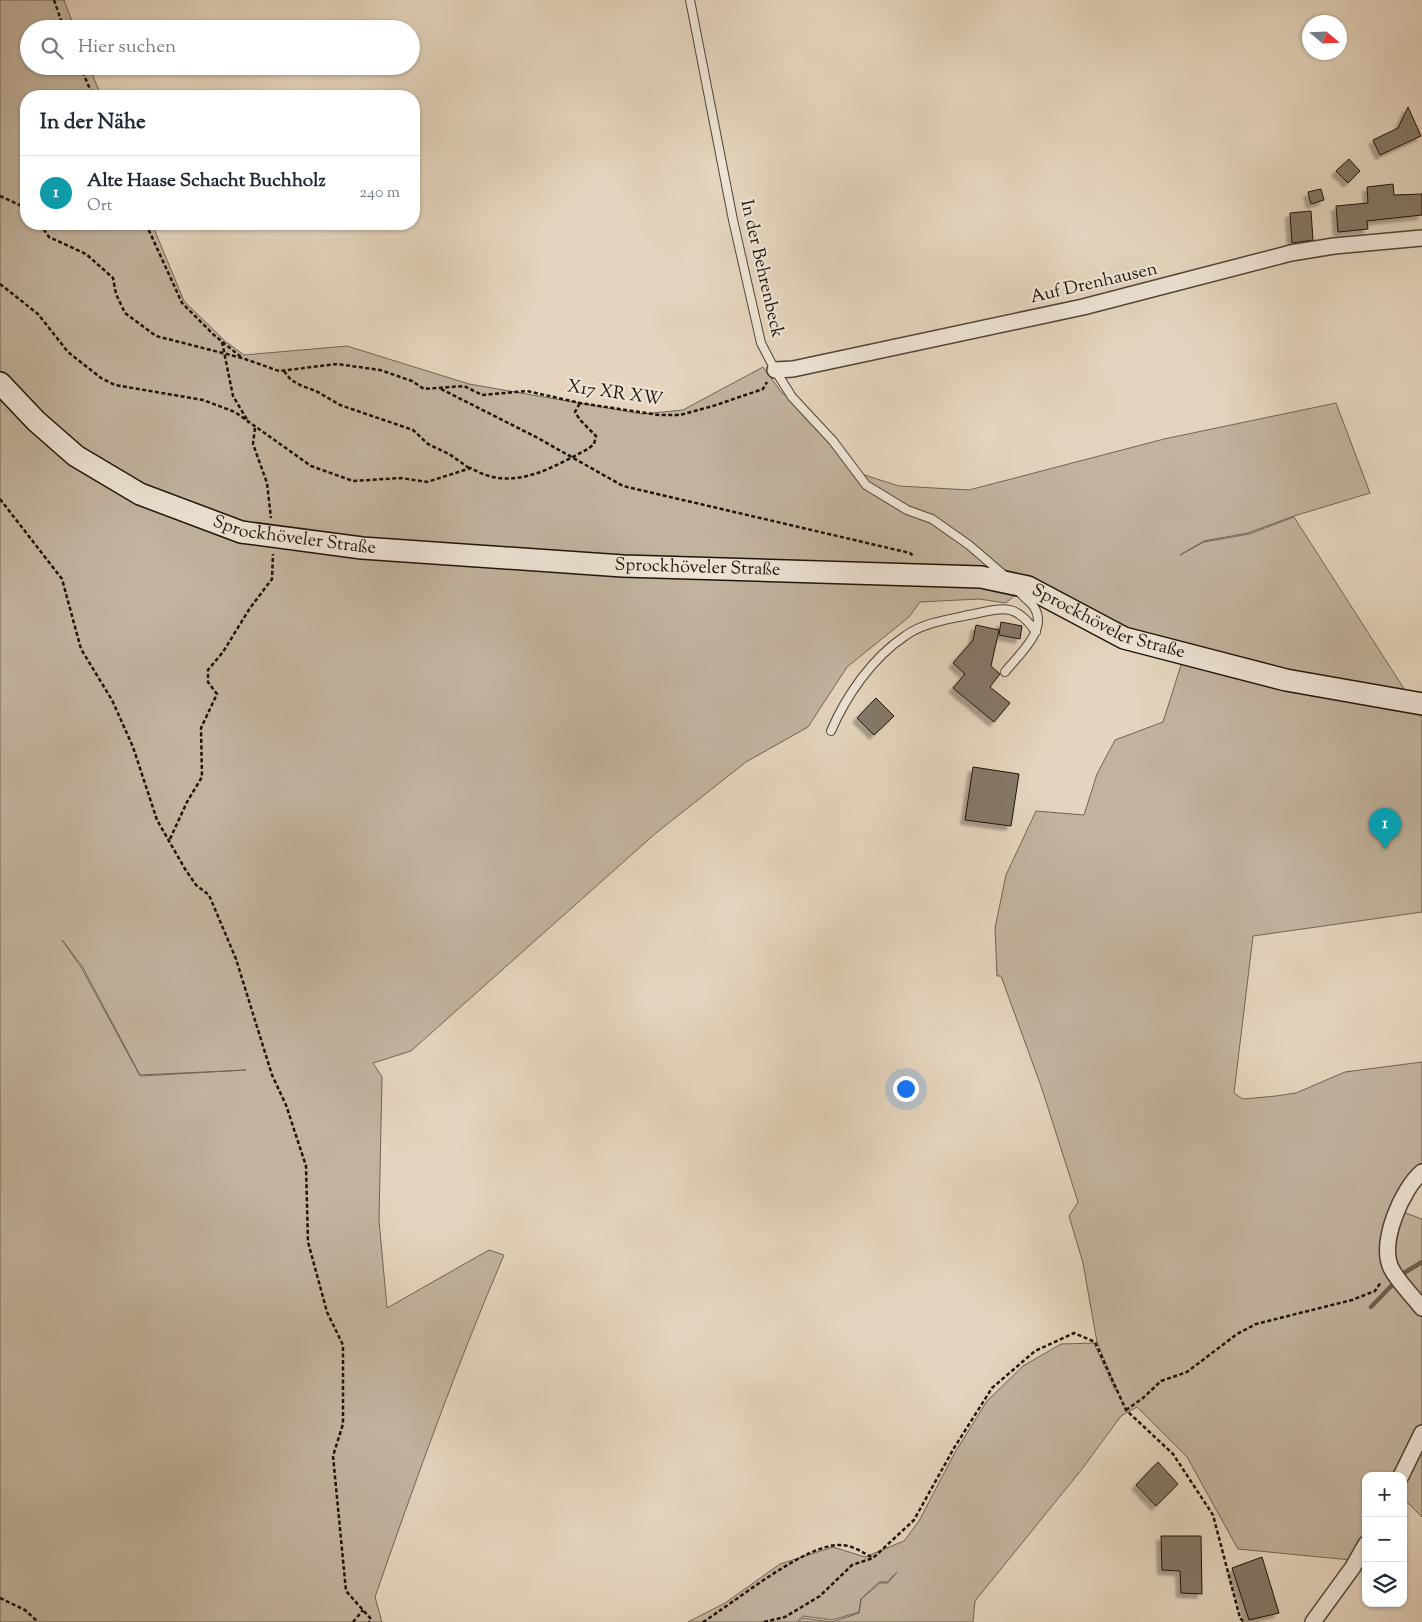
<!DOCTYPE html>
<html lang="de">
<head>
<meta charset="utf-8">
<style>
  :root { --surface:#fff; --page:#f2f2f3; --text:#1f2937; --muted:#747a83; --line:#e0e1e3; --accent:#8f2418 }
  body { margin:0; font-family:"Sorts Mill Goudy",serif; background:var(--page); color:var(--text) }
  .controls { position:absolute; right:15px; bottom:15px; display:grid; overflow:hidden; border-radius:10px; box-shadow:0 1px 4px #0004 }
  .controls button { width:45px; height:45px; display:grid; place-items:center; padding:0; border:0; border-bottom:1px solid var(--line); background:var(--surface); color:var(--text); font:25px sans-serif }
  .compass { position:absolute; left:1302px; top:15px; width:45px; height:45px; border-radius:50%; background:var(--surface); box-shadow:0 1px 4px #0004; rotate:109deg }
  .you { position:absolute; left:905px; top:1088px; width:18px; height:18px; margin:-12px; border:4px solid #fff; border-radius:50%; background:#1a73e8; box-shadow:0 0 0 8px #1a73e833 }
  .badge { display:grid; place-items:center; width:32px; height:32px; border-radius:50%; background:var(--accent); color:#fff; font-size:16px; font-weight:700 }
  .pin { position:absolute; translate:-50% -41px; filter:drop-shadow(0 1px 2px #0008) }
  .pin::after { content:''; position:absolute; top:26px; width:18px; height:15px; background:inherit; clip-path:polygon(0 0,100% 0,50% 100%) }
  .list { margin:0; padding:0; list-style:none }
  h2 { display:flex; justify-content:space-between; align-items:center; height:65px; margin:0; padding:0 20px; font-size:21px }
  h2 small { font-size:16px; font-weight:400; color:var(--muted) }
  .list li { display:grid; grid-template-columns:32px 1fr auto; gap:15px; align-items:center; box-sizing:border-box; height:75px; padding:0 20px; border-top:1px solid var(--line) }
  .list b { display:block; font-size:19px; white-space:nowrap }
  .list p { margin:0; font-size:16px; white-space:nowrap; color:var(--muted) }
  .list em { font-size:16px; font-style:normal; color:var(--muted) }
  .icon { flex:none; width:28px; height:28px; fill:none; stroke:currentColor; stroke-width:2; stroke-linecap:round; stroke-linejoin:round }
  .map { position:relative; flex:none; width:1422px; height:1622px; overflow:hidden }
  .search { position:absolute; background:var(--surface); box-shadow:0 1px 4px #0004; left:20px; top:20px; width:400px; height:55px; display:flex; align-items:center; gap:12px; box-sizing:border-box; padding:0 18px; border-radius:28px; color:var(--muted); font-size:19px }
  .panel { position:absolute; background:var(--surface); box-shadow:0 1px 4px #0004; left:20px; top:90px; width:400px; height:140px; border-radius:20px }
  .map>svg:first-child { display:block }
  .green { fill:#c2b39e; stroke:#706454; fill-rule:evenodd }
  .lines { fill:none; stroke-linecap:round; stroke-linejoin:round }
  .stream { stroke:#6d6050; stroke-width:4.5 }
  .building { fill:#857867; stroke:#1e1409; filter:url(#shadow) }
  .lane-casing { stroke:#504436; stroke-width:10 }
  .street-casing { stroke:#504436; stroke-width:18 }
  .secondary-casing { stroke:#1e1409; stroke-width:24 }
  .path { stroke:#1e1409; stroke-width:2.5; stroke-dasharray:4 2.5; stroke-linecap:butt }
  .lane { stroke:#ede3d4; stroke-width:8 }
  .street { stroke:#ede3d4; stroke-width:15 }
  .secondary { stroke:#ede3d4; stroke-width:21 }
  .labels { text-anchor:middle; dominant-baseline:central; stroke-width:4.5; stroke-linejoin:round; paint-order:stroke }
  .street-label { font-size:18px; fill:#1e1409; stroke:#ede3d4 }
</style>
</head>
<body>
<div class="map">
<svg width="1422" height="1622" viewBox="0 0 1422 1622">
  <defs>
    <filter id="shadow"><feDropShadow dx="-4.5" dy="4.5" stdDeviation="1" flood-color="#0004"/></filter>
  </defs>
  <rect width="100%" height="100%" fill="#e4d4bd"/>
  <filter id="stains"><feTurbulence type="fractalNoise" baseFrequency=".004" numOctaves="4"/><feColorMatrix values="0 0 0 0 .2 0 0 0 0 .09 0 0 0 0 .02 0 0 0 .5 -.17"/></filter>
  <radialGradient id="worn" r=".72"><stop offset=".6" stop-color="#630" stop-opacity="0"/><stop offset="1" stop-color="#630" stop-opacity=".3"/></radialGradient>
  <path class="green" d="M 0,0 L 64,0 L 75,29 L 29,29 L 29,66 L 89,66 L 101,96 L 26,96 L 26,224 L 152,224 L 184,301 L 225,341 L 244,355 L 347,346 L 469,384 L 642,414 L 683,410 L 763,367 L 782,393 L 805,409 L 855,472 L 899,486 L 969,490 L 1164,439 L 1336,403 L 1370,493 L 1294,516 L 1248,533 L 1204,541 L 1180,555 L 1204,542 L 1249,534 L 1294,517 L 1408,695 L 1206,653 L 1016,594 L 1006,603 L 979,599 L 920,602 L 909,617 L 847,667 L 808,727 L 746,762 L 656,833 L 411,1051 L 373,1063 L 382,1077 L 379,1220 L 387,1308 L 489,1250 L 504,1255 C 456,1367 415,1482 375,1597 L 382,1622 L 0,1622 ZM 62,940 L 82,966 L 140,1075 L 246,1070 L 140,1076 L 81,967 Z
    M 1182,662 L 1422,710 L 1422,912 L 1253,936 L 1234,1093 L 1243,1099 L 1276,1096 L 1296,1093 L 1345,1072 L 1422,1062 L 1422,1167 L 1385,1247 L 1422,1311 L 1422,1424 L 1397,1476 L 1366,1476 L 1366,1533 L 1351,1560 L 1238,1549 L 1187,1457 L 1137,1407 L 1121,1416 L 1082,1469 L 975,1601 L 973,1622 L 798,1622 L 803,1618 L 832,1622 L 859,1613 L 861,1599 L 880,1583 L 888,1583 L 897,1572 L 887,1582 L 879,1582 L 861,1599 L 859,1612 L 832,1620 L 803,1616 L 796,1622 L 688,1622 L 725,1603 L 780,1564 L 833,1547 L 865,1557 L 904,1541 L 919,1521 L 954,1454 L 987,1401 L 1023,1366 L 1061,1344 L 1094,1343 L 1115,1390 L 1117,1390 L 1097,1342 L 1083,1263 L 1069,1216 L 1078,1202 L 1042,1089 L 1001,976 L 997,976 L 995,928 L 1006,875 L 1036,811 L 1084,815 L 1097,774 L 1115,740 L 1163,722 Z
    M 1400,1211 L 1422,1219 L 1422,1300 L 1394,1261 L 1394,1227 Z
    M 1422,1447 L 1422,1517 L 1403,1498 L 1403,1488 Z"/>
  <g class="lines">
    <path class="stream" d="M 1404,1273 L 1422,1262
      M 1371,1307 L 1394,1283"/>
  </g>
  <path class="building" d="M 1408,107 L 1421,136 L 1380,155 L 1373,140 L 1398,128 Z
    M 1349,159 L 1360,171 L 1348,183 L 1336,171 Z
    M 1393,184 L 1394,195 L 1422,194 L 1422,215 L 1367,221 L 1368,229 L 1338,232 L 1336,206 L 1368,203 L 1367,187 Z
    M 1321,189 L 1324,200 L 1311,204 L 1308,192 Z
    M 1311,211 L 1313,240 L 1292,243 L 1290,213 Z
    M 1001,622 L 1022,626 L 1020,639 L 999,635 Z
    M 976,625 L 999,630 L 991,666 L 1000,674 L 990,687 L 1010,703 L 994,722 L 953,688 L 965,674 L 953,663 L 973,640 Z
    M 876,698 L 894,716 L 874,735 L 857,718 Z
    M 973,767 L 1019,774 L 1011,826 L 965,820 Z
    M 1158,1462 L 1178,1484 L 1156,1506 L 1136,1485 Z
    M 1161,1536 L 1201,1536 L 1202,1594 L 1181,1593 L 1180,1571 L 1162,1570 Z
    M 1262,1557 L 1279,1613 L 1249,1620 L 1232,1568 Z"/>
  <g class="lines">
    <defs>
      <path id="lane" d="M 690,0 L 733,220 L 761,343 L 775,370 L 792,397 L 833,441 L 866,485 L 907,510 L 932,519 L 969,545 L 1005,576
        M 1005,672 C 1018,655 1049,630 1034,607 C 1029,600 1022,597 1018,590
        M 831,731 C 846,696 872,658 905,636 C 924,622 951,619 974,614 C 1006,607 1016,604 1036,632"/>
      <path id="street" d="M 775,370 L 793,369 L 1083,307 L 1291,253 L 1334,246 L 1422,238
        M 1422,1172 C 1402,1189 1379,1242 1391,1268 C 1398,1282 1412,1295 1422,1308
        M 1401,1476 L 1422,1433
        M 1313,1622 L 1353,1567 L 1366,1544"/>
      <g id="secondary">
        <path id="s1" d="M 0,383 L 36,421 L 76,456 L 140,494 L 241,532 L 362,548 L 623,566 L 981,577 L 1028,587 L 1124,638 L 1286,680 L 1422,704"/>
      </g>
    </defs>
    <use href="#lane" class="lane-casing"/>
    <use href="#street" class="street-casing"/>
    <use href="#secondary" class="secondary-casing"/>
    <path class="path" d="M 54,0 L 64,29
      M 80,66 L 93,96
      M 0,196 L 26,208
      M 40,224 L 49,237 L 86,254 L 113,278 L 116,294 L 125,313 L 156,336 L 242,358 L 279,371 L 337,364 L 380,370 L 412,381 L 424,389 L 464,386 L 482,395 L 527,391 L 580,403 L 659,415 L 680,415 L 713,406 L 763,389 L 767,382
      M 146,224 L 182,303 L 214,335 L 241,357
      M 0,284 L 38,314 L 68,352 L 101,378 L 115,385 L 203,400 L 235,412 L 311,466 L 353,481 L 401,478 L 427,482 L 471,468 C 512,493 551,468 588,449 L 594,444 L 596,436 L 580,420 L 575,412 L 580,403
      M 222,342 L 233,396 L 249,423
      M 284,371 L 291,380 L 302,386 L 316,391 L 340,405 L 413,430 L 428,444 L 449,454 L 469,468
      M 441,389 L 536,437 L 623,486 L 910,553 L 914,557
      M 255,428 L 253,444 L 267,483 L 271,518
      M 0,499 L 62,579 L 81,649 L 112,700 L 133,747 L 157,820 L 185,869 L 196,885 L 209,895 L 236,959 L 272,1075 L 286,1105 L 306,1166 L 308,1242 L 327,1312 L 343,1345 L 343,1424 L 333,1456 L 346,1591 L 371,1619 L 369,1622
      M 170,839 L 187,802 L 202,777 L 201,728 L 217,694 L 208,682 L 208,670 L 223,652 L 250,608 L 272,579 L 273,554
      M 1126,1410 L 1143,1398 L 1161,1381 L 1187,1372 L 1237,1334 L 1256,1324 L 1352,1300 L 1375,1291 L 1381,1282
      M 0,1598 L 25,1610 L 38,1622
      M 353,1622 L 363,1610
      M 703,1622 C 735,1602 806,1543 841,1545 C 852,1545 864,1553 873,1558
      M 764,1622 L 785,1617 L 820,1596 L 852,1565 L 873,1558 L 914,1520 L 954,1448 L 992,1388 L 1035,1351 L 1074,1333 L 1095,1342 L 1126,1410 L 1173,1454 L 1213,1515 L 1240,1618 L 1244,1622"/>
    <use href="#lane" class="lane"/>
    <use href="#street" class="street"/>
    <use href="#secondary" class="secondary"/>
  </g>
  <g class="labels">
    <g class="street-label">
      <text transform="translate(761 269) rotate(77)">In der Behrenbeck</text>
      <text transform="translate(1094 284) rotate(-13)">Auf Drenhausen</text>
      <text transform="translate(615 394) rotate(8)">X17 XR XW</text>
      <text stroke="none"><textPath href="#s1" startOffset="341">Sprockhöveler Straße</textPath></text>
      <text stroke="none"><textPath href="#s1" startOffset="746">Sprockhöveler Straße</textPath></text>
      <text stroke="none"><textPath href="#s1" startOffset="1166">Sprockhöveler Straße</textPath></text>
    </g>
  </g>
  <rect width="100%" height="100%" filter="url(#stains)"/>
  <rect width="100%" height="100%" fill="url(#worn)"/>
</svg>
<div class="controls">
<button>+</button>
<button>−</button>
<button><svg class="icon" aria-label="layers" viewBox="0 0 24 24"><path d="M12 4l9 5-9 5-9-5zM3 14l9 5 9-5"/></svg></button>
</div>
<svg class="compass" viewBox="-18 -18 36 36"><path d="M0-13l5 13h-10z" fill="#e53935"/><path d="M0 13l5-13h-10z" fill="#747a83"/></svg>
<div class="you"></div>
<div class="pin badge" style="left:1385px;top:849px;background:#0f9aa8">1</div>
<div class="search"><svg class="icon" aria-label="search" viewBox="0 0 24 24"><circle cx="10" cy="10" r="6"/><path d="M15 15l6 6"/></svg>Hier suchen</div>
<section class="panel">
<h2>In der Nähe<small></small></h2>
<ul class="list">
<li><span class="badge" style="background:#0f9aa8">1</span><div><b>Alte Haase Schacht Buchholz</b><p>Ort</p></div><em>240 m</em></li>
</ul>
</section>
</div>
</body>
</html>
